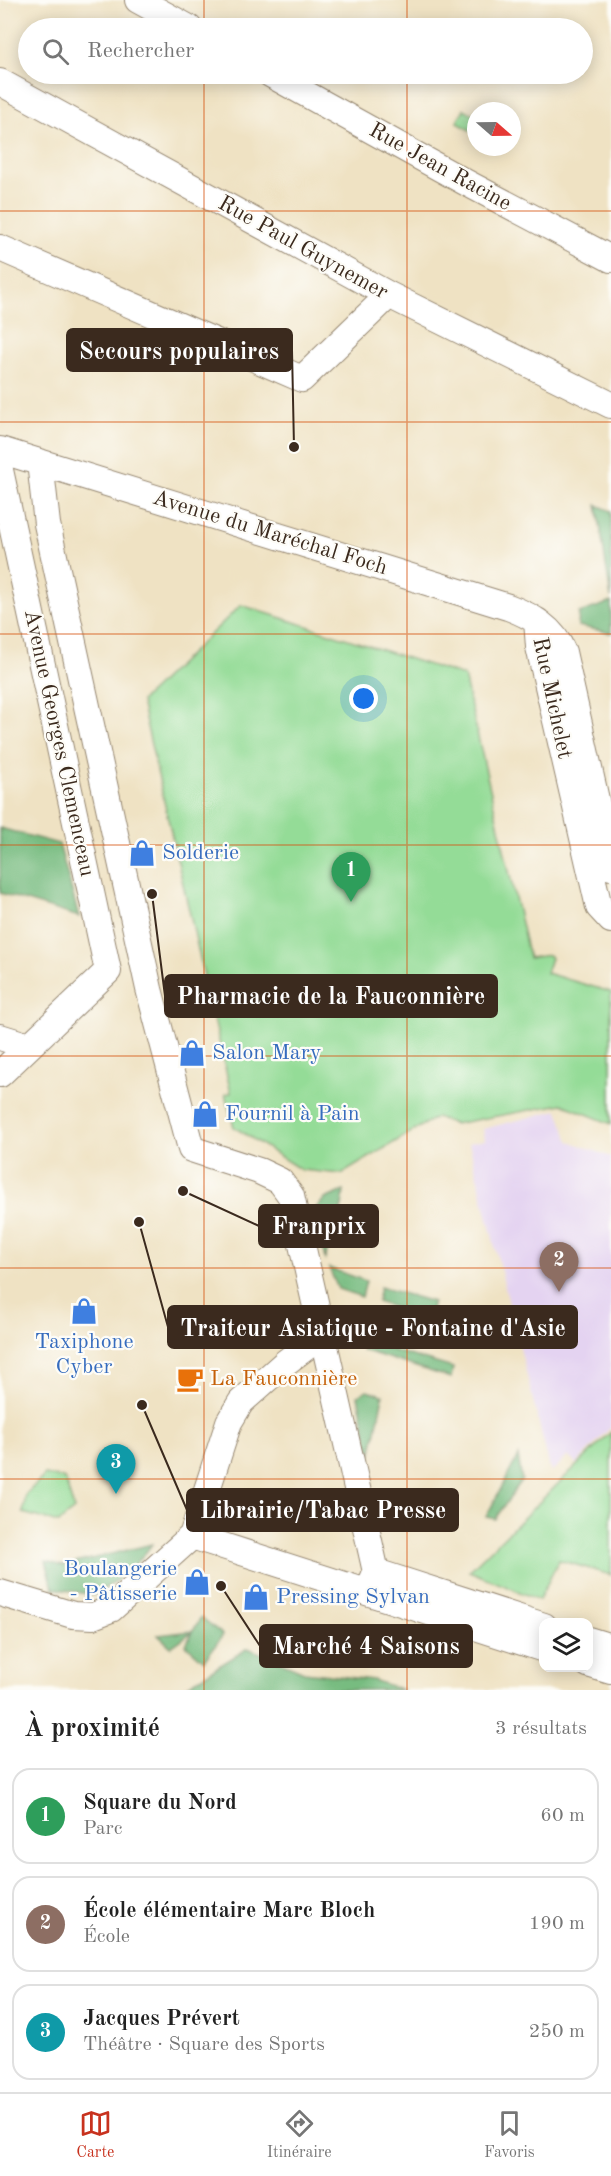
<!DOCTYPE html>
<html lang="fr">
<head>
<meta charset="utf-8">
<style>
  :root { --surface:#fff; --page:#f2f2f2; --text:#222; --muted:#767676; --line:#e0e0e0; --accent:#c8321e }
  body { margin:0; font-family:"Old Standard TT",serif; background:var(--page); color:var(--text) }
  .controls { position:absolute; right:18px; bottom:18px; display:grid; overflow:hidden; border-radius:12px; box-shadow:0 3px 15px #0003 }
  .controls button { width:54px; height:54px; display:grid; place-items:center; padding:0; border:0; border-bottom:2px solid var(--line); background:var(--surface); color:var(--text); font:30px sans-serif }
  .compass { position:absolute; left:467px; top:102px; width:54px; height:54px; border-radius:50%; background:var(--surface); box-shadow:0 3px 15px #0003; rotate:110deg }
  .you { position:absolute; left:364px; top:699px; width:21px; height:21px; margin:-15px; border:4px solid #fff; border-radius:50%; background:#1a73e8; box-shadow:0 0 0 9px #1a73e833 }
  .badge { display:grid; place-items:center; width:39px; height:39px; border-radius:50%; background:var(--accent); color:#fff; font-size:20px; font-weight:700 }
  .pin { position:absolute; translate:-50% -50px; filter:drop-shadow(0 2px 3px #0008) }
  .pin::after { content:''; position:absolute; top:32px; width:21px; height:18px; background:inherit; clip-path:polygon(0 0,100% 0,50% 100%) }
  .list { margin:0; padding:0; list-style:none }
  h2 { display:flex; justify-content:space-between; align-items:center; height:78px; margin:0; padding:0 24px; font-size:26px }
  h2 small { font-size:20px; font-weight:400; color:var(--muted) }
  .list li { display:grid; grid-template-columns:39px 1fr auto; gap:18px; align-items:center; box-sizing:border-box; height:96px; margin:0 12px 12px; padding:0 12px; border:2px solid var(--line); border-radius:18px }
  .list b { display:block; font-size:22px; white-space:nowrap }
  .list p { margin:0; font-size:20px; white-space:nowrap; color:var(--muted) }
  .list em { font-size:20px; font-style:normal; color:var(--muted) }
  .icon { flex:none; width:33px; height:33px; fill:none; stroke:currentColor; stroke-width:2; stroke-linecap:round; stroke-linejoin:round }
  .map { position:relative; flex:none; width:611px; height:1690px; overflow:hidden }
  .search { position:absolute; background:var(--surface); box-shadow:0 3px 15px #0003; left:18px; right:18px; top:18px; height:66px; display:flex; align-items:center; gap:15px; box-sizing:border-box; padding:0 21px; border-radius:33px; color:var(--muted); font-size:22px }
  .sheet { height:402px; background:var(--surface) }
  nav { display:flex; justify-content:space-around; align-items:center; box-sizing:border-box; height:84px; border-top:2px solid var(--line); background:var(--surface); font-size:16px; color:var(--muted) }
  nav a { display:grid; justify-items:center; gap:3px }
  nav .on { color:var(--accent) }
  .map>svg:first-child { display:block }
  .built { fill:#e4d3f1 }
  .green { fill:#94dc97; stroke:#68835a; stroke-width:1.5 }
  .forest { fill:#77bc80; stroke:#59734f; stroke-width:1.5 }
  .lines { fill:none; stroke-linecap:round; stroke-linejoin:round }
  .minor-casing { stroke:#958670; stroke-width:28 }
  .minor { stroke:#fff; stroke-width:26 }
  .grid { fill:none; stroke:#d7540e; stroke-width:1.5; stroke-opacity:0.55 }
  .labels { text-anchor:middle; dominant-baseline:central; stroke-width:4.5; stroke-linejoin:round; paint-order:stroke }
  .street-label { font-size:22px; fill:#3b2a1e; stroke:#fdfcf7 }
  .shop-label { font-size:22px; fill:#366cbe; stroke:#fdfcf7; text-anchor:start }
  .food-label { font-size:22px; fill:#c56008; stroke:#fdfcf7; text-anchor:start }
  .leader { fill:none; stroke:#3b2a1e; stroke-width:2 }
  .callout-dot { fill:#3b2a1e; stroke:#fdfcf7; stroke-width:2 }
  .callout { fill:#3b2a1e; stroke:#3b2a1e; stroke-width:2 }
  .callout-label { font-size:24px; text-anchor:middle; font-weight:bold; fill:#fff }
</style>
</head>
<body>
<div class="map">
<svg width="611" height="1690" viewBox="0 0 611 1690">
  <rect width="100%" height="100%" fill="#fdfcf7"/>
  <filter id="ink" filterUnits="userSpaceOnUse"><feTurbulence type="fractalNoise" baseFrequency=".0167" numOctaves="2"/><feDisplacementMap in="SourceGraphic" scale="12" xChannelSelector="R" yChannelSelector="G"/><feConvolveMatrix kernelMatrix="1 2 1 2 8 2 1 2 1" color-interpolation-filters="sRGB"/></filter>
  <filter id="wash" filterUnits="userSpaceOnUse"><feTurbulence type="fractalNoise" baseFrequency=".008" numOctaves="4" result="noise"/><feDisplacementMap in="SourceGraphic" scale="24" xChannelSelector="R" yChannelSelector="G"/><feGaussianBlur stdDeviation="1.35" result="paint"/><feColorMatrix in="noise" values="0 0 0 0 0 0 0 0 0 0 0 0 0 0 0 0 0 1.4 0 .05"/><feComposite in="paint" operator="in"/></filter>
  <g filter="url(#wash)">
    <rect width="100%" height="100%" fill="#efe2c3"/>
    <path class="built" d="M 558,1110 L 569,1141 L 611,1157 L 611,1427 L 576,1464 L 568,1456 L 551,1472 L 469,1143 L 485,1140 L 483,1129 Z"/>
    <path class="green" d="M 464,109 L 476,116 L 476,134 L 457,122 Z
      M 241,605 L 464,676 L 529,958 L 549,955 L 551,958 L 546,973 L 611,992 L 611,1124 L 562,1104 L 454,1124 L 436,1117 L 342,1174 L 301,1170 L 234,1127 L 225,1094 L 231,1093 L 141,701 Z
      M 611,1432 L 611,1575 L 559,1560 L 539,1600 L 469,1571 Z
      M 45,1475 L 65,1479 L 74,1510 L 58,1523 L 23,1513 L 26,1494 Z"/>
    <path class="forest" d="M 597,505 L 611,511 L 611,598 Z
      M 611,602 L 611,633 L 578,626 L 579,613 Z
      M 0,828 L 59,844 L 79,917 L 0,893 Z
      M 344,1191 L 342,1206 L 325,1259 L 314,1210 L 325,1199 Z
      M 329,1268 L 366,1281 L 362,1297 L 338,1289 Z
      M 380,1287 L 433,1302 L 430,1312 L 409,1312 L 377,1302 Z
      M 362,1341 L 453,1368 L 451,1378 L 362,1350 Z
      M 367,1390 L 383,1395 L 371,1456 L 358,1396 Z
      M 518,1456 L 522,1480 L 495,1519 L 486,1517 Z
      M 152,1544 C 136,1567 118,1581 94,1595 L 53,1588 L 46,1561 L 63,1566 Z
      M 201,1617 L 223,1635 L 204,1661 L 186,1645 L 192,1632 L 171,1647 L 158,1635 L 193,1631 Z
      M 248,1648 L 304,1672 L 373,1680 L 403,1690 L 180,1690 Z"/>
  </g>
  <g filter="url(#ink)">
    <g class="lines">
      <defs>
        <path id="minor" d="M 138,0 L 189,28
          M 270,74 L 465,182 L 611,259
          M 0,82 L 389,295 L 611,405
          M 0,248 L 302,379 L 389,295
          M 0,450 L 508,607 C 532,616 553,628 563,652 L 611,867
          M 40,462 L 47,524 L 149,989 L 191,1149 L 259,1171 L 280,1181 L 291,1196 L 376,1572 L 368,1592
          M 0,470 L 108,971
          M 537,621 L 539,647 L 599,907 L 611,920
          M 0,1037 L 29,1046
          M 0,1074 L 108,971
          M 192,1536 L 544,1649
          M 376,1572 L 544,1626
          M 0,1593 L 73,1615 L 93,1616 L 111,1609 L 192,1536 L 229,1422 L 241,1402 L 286,1362 L 321,1336
          M 588,1640 L 611,1647
          M 588,1664 L 611,1671"/>
      </defs>
      <use href="#minor" class="minor-casing"/>
      <use href="#minor" class="minor"/>
    </g>
  </g>
  <path class="grid" d="M 204,0 L 204,28M 407,0 L 407,28M 204,74 L 204,1690M 407,74 L 407,1690M 0,211 L 611,211M 0,422 L 611,422M 0,634 L 611,634M 0,845 L 611,845M 0,1056 L 611,1056M 0,1268 L 611,1268M 0,1479 L 611,1479"/>
  <defs>
    <symbol id="shop-bare" viewBox="-9 -9 18 18"><path d="M-5-2.5h2.3a2.7 3.5 0 0 1 5.4 0H5L5.5 6h-11ZM-1.5-2.5h3a1.5 2.3 0 0 0-3 0Z" fill="#3f7fe0" stroke="#fdfcf7" stroke-width="2.5" paint-order="stroke"/></symbol>
    <symbol id="cafe-bare" viewBox="-9 -9 18 18"><path d="M-5.5-4.5H6V0H3Q3 3.5 0 3.5H-2.5Q-5.5 3.5-5.5 0ZM3-3.2v2h1.7v-2ZM-6 4.5H4V6H-6Z" fill="#e8710a" stroke="#fdfcf7" stroke-width="2.5" paint-order="stroke"/></symbol>
  </defs>
  <g fill-rule="evenodd">
    <use href="#shop-bare" x="123" y="834" width="38" height="38"/>
    <use href="#shop-bare" x="173" y="1034" width="38" height="38"/>
    <use href="#shop-bare" x="186" y="1095" width="38" height="38"/>
    <use href="#shop-bare" x="65" y="1292" width="38" height="38"/>
    <use href="#cafe-bare" x="171" y="1360" width="38" height="38"/>
    <use href="#shop-bare" x="178" y="1563" width="38" height="38"/>
    <use href="#shop-bare" x="237" y="1578" width="38" height="38"/>
  </g>
  <g class="labels">
    <g class="street-label">
      <text transform="translate(440 167) rotate(29)">Rue Jean Racine</text>
      <text transform="translate(303 248) rotate(29)">Rue Paul Guynemer</text>
      <text transform="translate(270 533) rotate(17)">Avenue du Maréchal Foch</text>
      <text transform="translate(552 698) rotate(78)">Rue Michelet</text>
      <text transform="translate(59 743) rotate(78)">Avenue Georges Clemenceau</text>
    </g>
    <g class="shop-label">
      <text x="162" y="853">Solderie</text>
      <text x="212" y="1053">Salon Mary</text>
      <text x="225" y="1114">Fournil à Pain</text>
      <text x="84" y="1342" text-anchor="middle">Taxiphone<tspan x="84" dy="25">Cyber</tspan></text>
      <text x="177" y="1569" text-anchor="end">Boulangerie<tspan x="177" dy="25">- Pâtisserie</tspan></text>
      <text x="276" y="1597">Pressing Sylvan</text>
    </g>
    <g class="food-label">
      <text x="210" y="1379">La Fauconnière</text>
    </g>
  </g>
  <path class="leader" d="M294 447L292 350M152 894L165 996M183 1191L259 1226M139 1222L168 1327M142 1405L187 1510M221 1586L260 1646"/>
  <g class="callout-dot">
    <circle cx="294" cy="447" r="6"/>
    <circle cx="152" cy="894" r="6"/>
    <circle cx="183" cy="1191" r="6"/>
    <circle cx="139" cy="1222" r="6"/>
    <circle cx="142" cy="1405" r="6"/>
    <circle cx="221" cy="1586" r="6"/>
  </g>
  <g class="callout">
    <rect x="67" y="329" width="225" height="42" rx="6"/>
    <rect x="165" y="975" width="332" height="42" rx="6"/>
    <rect x="259" y="1205" width="119" height="42" rx="6"/>
    <rect x="168" y="1306" width="409" height="42" rx="6"/>
    <rect x="187" y="1489" width="271" height="42" rx="6"/>
    <rect x="260" y="1625" width="212" height="42" rx="6"/>
  </g>
  <g class="callout-label">
    <text x="179" y="359">Secours populaires</text>
    <text x="331" y="1004">Pharmacie de la Fauconnière</text>
    <text x="319" y="1234">Franprix</text>
    <text x="373" y="1336">Traiteur Asiatique - Fontaine d'Asie</text>
    <text x="323" y="1518">Librairie/Tabac Presse</text>
    <text x="366" y="1654">Marché 4 Saisons</text>
  </g>
</svg>
<div class="controls">
<button><svg class="icon" aria-label="layers" viewBox="0 0 24 24"><path d="M12 4l9 5-9 5-9-5zM3 14l9 5 9-5"/></svg></button>
</div>
<svg class="compass" viewBox="-18 -18 36 36"><path d="M0-13l5 13h-10z" fill="#e53935"/><path d="M0 13l5-13h-10z" fill="#767676"/></svg>
<div class="you"></div>
<div class="pin badge" style="left:351px;top:902px;background:#2e9e5b">1</div>
<div class="pin badge" style="left:559px;top:1292px;background:#8d6e63">2</div>
<div class="pin badge" style="left:116px;top:1494px;background:#0f9aa8">3</div>
<div class="search"><svg class="icon" aria-label="search" viewBox="0 0 24 24"><circle cx="10" cy="10" r="6"/><path d="M15 15l6 6"/></svg>Rechercher</div>
</div>
<section class="sheet">
<h2>À proximité<small>3 résultats</small></h2>
<ul class="list">
<li><span class="badge" style="background:#2e9e5b">1</span><div><b>Square du Nord</b><p>Parc</p></div><em>60 m</em></li>
<li><span class="badge" style="background:#8d6e63">2</span><div><b>École élémentaire Marc Bloch</b><p>École</p></div><em>190 m</em></li>
<li><span class="badge" style="background:#0f9aa8">3</span><div><b>Jacques Prévert</b><p>Théâtre · Square des Sports</p></div><em>250 m</em></li>
</ul>
</section>
<nav>
<a class="on"><svg class="icon" aria-label="map" viewBox="0 0 24 24"><path d="M3 6l6-2 6 2 6-2v14l-6 2-6-2-6 2zM9 4v14M15 6v14"/></svg>Carte</a>
<a><svg class="icon" aria-label="directions" viewBox="0 0 24 24"><path d="M12 3l9 9-9 9-9-9zM9 14v-3h6M13 9l2 2-2 2"/></svg>Itinéraire</a>
<a><svg class="icon" aria-label="saved" viewBox="0 0 24 24"><path d="M7 4h10v16l-5-4-5 4z"/></svg>Favoris</a>
</nav>
</body>
</html>
